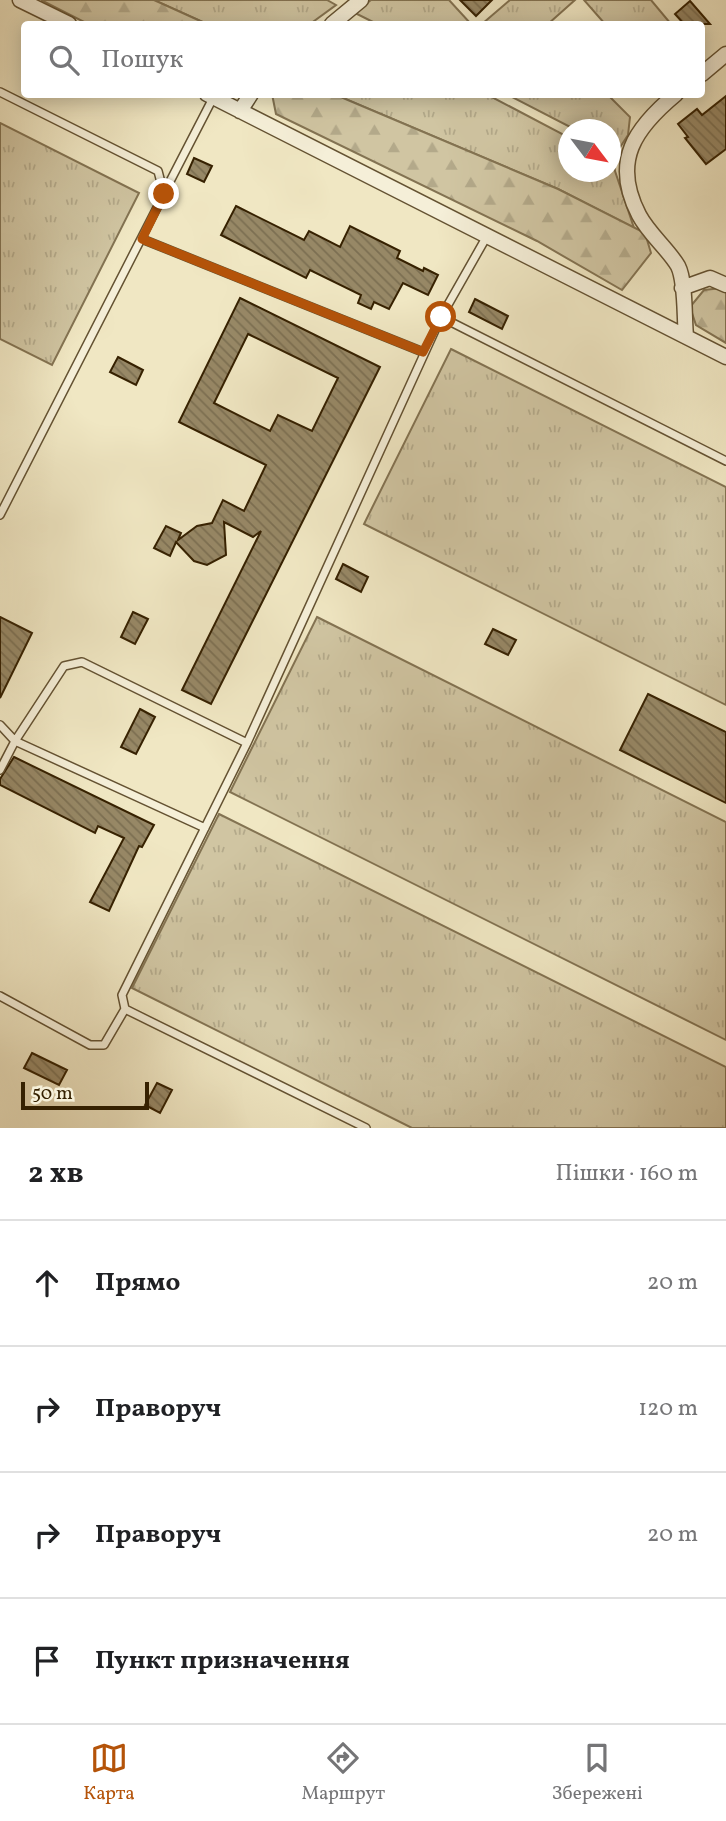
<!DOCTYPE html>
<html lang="uk">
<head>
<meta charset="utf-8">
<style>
  :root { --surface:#fff; --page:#f2f2f2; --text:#202124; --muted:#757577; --line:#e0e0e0; --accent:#b45309 }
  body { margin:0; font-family:Vollkorn,serif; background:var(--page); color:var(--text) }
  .compass { position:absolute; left:558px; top:119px; width:63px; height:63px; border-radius:50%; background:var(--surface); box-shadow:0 4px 18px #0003; rotate:122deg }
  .scale { position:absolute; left:21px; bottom:18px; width:128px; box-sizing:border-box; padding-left:7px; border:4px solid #362101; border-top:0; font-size:19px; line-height:24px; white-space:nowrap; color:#362101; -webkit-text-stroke:5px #f5efd8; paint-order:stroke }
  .stop { position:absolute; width:21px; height:21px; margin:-16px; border:5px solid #b45309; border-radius:50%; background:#fff }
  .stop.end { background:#b45309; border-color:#fff; box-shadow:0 2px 7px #0008 }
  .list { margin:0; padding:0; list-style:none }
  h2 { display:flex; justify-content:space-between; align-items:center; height:91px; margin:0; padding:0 28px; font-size:30px }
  h2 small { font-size:23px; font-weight:400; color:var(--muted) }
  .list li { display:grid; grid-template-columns:46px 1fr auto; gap:21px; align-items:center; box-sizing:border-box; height:126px; padding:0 28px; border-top:2px solid var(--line) }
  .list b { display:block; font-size:26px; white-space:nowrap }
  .list em { font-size:23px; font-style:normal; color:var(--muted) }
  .icon { flex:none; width:38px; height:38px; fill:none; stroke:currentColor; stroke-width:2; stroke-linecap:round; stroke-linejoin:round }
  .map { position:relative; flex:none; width:726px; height:1128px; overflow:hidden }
  .search { position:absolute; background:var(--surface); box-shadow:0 4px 18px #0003; left:21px; right:21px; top:21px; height:77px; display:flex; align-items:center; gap:18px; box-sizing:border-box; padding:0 24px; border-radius:7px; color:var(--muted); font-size:26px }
  .sheet { height:595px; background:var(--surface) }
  nav { display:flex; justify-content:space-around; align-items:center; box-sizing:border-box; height:98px; border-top:2px solid var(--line); background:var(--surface); font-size:19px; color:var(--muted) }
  nav a { display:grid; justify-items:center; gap:4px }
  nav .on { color:var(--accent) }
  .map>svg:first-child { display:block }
  .grass { fill:url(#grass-tufts); stroke:#837352; stroke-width:2 }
  .forest { fill:url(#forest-firs); stroke:#837352; stroke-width:2 }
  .building { fill:url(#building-back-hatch); stroke:#362101; stroke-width:2; fill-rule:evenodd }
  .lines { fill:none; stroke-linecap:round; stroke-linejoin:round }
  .lane-casing { stroke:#645232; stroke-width:10 }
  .street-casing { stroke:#645232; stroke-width:17 }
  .lane { stroke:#f5efd8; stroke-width:7 }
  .street { stroke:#f5efd8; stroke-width:14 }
  .route { stroke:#b45309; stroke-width:9 }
</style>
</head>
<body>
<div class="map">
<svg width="726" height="1128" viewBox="0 0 726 1128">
  <defs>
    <pattern id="grass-tufts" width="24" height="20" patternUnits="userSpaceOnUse" patternTransform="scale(1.75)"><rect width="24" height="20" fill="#d0c5a2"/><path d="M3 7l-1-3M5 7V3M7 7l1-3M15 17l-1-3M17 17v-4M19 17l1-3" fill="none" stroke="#b3a98a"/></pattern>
    <pattern id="forest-firs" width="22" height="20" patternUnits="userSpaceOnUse" patternTransform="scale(1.75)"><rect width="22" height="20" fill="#d0c5a2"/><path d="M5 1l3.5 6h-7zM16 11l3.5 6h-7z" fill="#b3a98a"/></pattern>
    <pattern id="building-back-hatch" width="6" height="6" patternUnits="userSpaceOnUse" patternTransform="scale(1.75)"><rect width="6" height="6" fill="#978866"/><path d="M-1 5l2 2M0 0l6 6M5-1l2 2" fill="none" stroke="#7c6f52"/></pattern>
  </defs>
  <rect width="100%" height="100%" fill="#f0e7c3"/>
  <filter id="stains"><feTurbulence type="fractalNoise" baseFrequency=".00286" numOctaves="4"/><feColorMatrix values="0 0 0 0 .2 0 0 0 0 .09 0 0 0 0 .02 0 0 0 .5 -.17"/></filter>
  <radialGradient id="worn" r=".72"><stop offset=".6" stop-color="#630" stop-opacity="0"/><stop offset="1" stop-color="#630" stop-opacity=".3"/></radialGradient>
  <path class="grass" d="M 154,0 L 327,0 L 336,5 L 310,24 L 207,24 Z
    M 371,0 L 449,0 L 471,24 L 377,24 L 355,13 Z
    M 510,0 L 575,0 L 548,24 L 482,24 Z
    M 584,0 L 651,0 L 671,24 L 605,24 Z
    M 336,95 L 488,95 L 568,137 L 568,172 L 610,172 L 611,159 L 614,161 L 615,171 L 634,228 L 558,189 Z
    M 508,95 L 608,95 L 630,117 L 628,135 L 617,152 L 611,149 L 610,130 L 574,129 Z
    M 0,123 L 139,193 L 52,365 L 0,339 Z
    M 451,349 L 726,487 L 726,705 L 364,524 Z
    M 317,617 L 726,822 L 726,1040 L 230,792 Z
    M 219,814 L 726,1067 L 726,1128 L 412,1128 L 132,988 Z"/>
  <path class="forest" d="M 41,0 L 154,0 L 207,24 L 88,24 Z
    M 272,94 L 336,95 L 558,189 L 645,233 L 651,253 L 622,290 L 537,241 L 276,114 Z
    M 722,288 L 726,290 L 726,343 L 696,325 L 690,307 L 704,290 Z"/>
  <path class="building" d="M 460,0 L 492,0 L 476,16 Z
    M 690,1 L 710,24 L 684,24 L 675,14 Z
    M 726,96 L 726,149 L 706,164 L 685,138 L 688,137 L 678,124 L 697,109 L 702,115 Z
    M 194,158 L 212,166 L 204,182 L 187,174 Z
    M 236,206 L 304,240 L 309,231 L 340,247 L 350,226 L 400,251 L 397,258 L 423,271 L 424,268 L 438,275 L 428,295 L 403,283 L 389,309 L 374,302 L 371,309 L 358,303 L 361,295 L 310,270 L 306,278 L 221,235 Z
    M 240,298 L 380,367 L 211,704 L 182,690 L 261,531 L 253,537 L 224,522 L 226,555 L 207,565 L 194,561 L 176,542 L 170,556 L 154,548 L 166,526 L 181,533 L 178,540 L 197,526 L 212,523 L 223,500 L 244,511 L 266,465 L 179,422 ZM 248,334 L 338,378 L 312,431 L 278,415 L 270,431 L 214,403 Z
    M 475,299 L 508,316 L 502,329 L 469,312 Z
    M 118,357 L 143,370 L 136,385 L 110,372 Z
    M 343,564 L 368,577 L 361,592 L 336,579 Z
    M 133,612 L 148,619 L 135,644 L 121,637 Z
    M 0,617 L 32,633 L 0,698 Z
    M 493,629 L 516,640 L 508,655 L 485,644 Z
    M 648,694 L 726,732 L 726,803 L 620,750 Z
    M 140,709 L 155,717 L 136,754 L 121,747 Z
    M 14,757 L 154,825 L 142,847 L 139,846 L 109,911 L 90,902 L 124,838 L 98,826 L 95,833 L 0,785 L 0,779 Z
    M 32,1053 L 67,1070 L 59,1085 L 24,1068 Z
    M 157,1083 L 172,1090 L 160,1113 L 145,1105 Z"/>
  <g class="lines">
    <defs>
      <path id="lane" d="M 0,92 L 158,171 L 164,194 L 0,515
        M 164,193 L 213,98
        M 142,239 L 423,352
        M 441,317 L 487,236
        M 0,725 L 15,741 L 205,828
        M 0,770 L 15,741 L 64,666 L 82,662 L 247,743
        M 0,996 L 90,1045 L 104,1045 L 125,1009
        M 366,1128 L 125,1009 L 122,995 L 247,743 L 441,317 L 726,461"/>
      <path id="street" d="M 20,0 L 69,24
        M 332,24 L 361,0
        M 702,74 L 726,54
        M 207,94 L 726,357
        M 676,94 C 635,128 611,161 639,215 C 649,234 668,249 678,266 C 686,282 684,318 686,336
        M 240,111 L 251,94
        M 682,288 L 710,278 L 726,285"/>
    </defs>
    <use href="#lane" class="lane-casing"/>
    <use href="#street" class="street-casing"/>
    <use href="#lane" class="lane"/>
    <use href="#street" class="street"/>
  </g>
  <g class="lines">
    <path class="route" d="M 164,194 L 142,239 L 423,352 L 441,317"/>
  </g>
  <rect width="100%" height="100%" filter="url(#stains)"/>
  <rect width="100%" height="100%" fill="url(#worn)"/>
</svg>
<svg class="compass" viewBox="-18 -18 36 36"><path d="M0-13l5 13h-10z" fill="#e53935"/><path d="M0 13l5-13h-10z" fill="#757577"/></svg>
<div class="scale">50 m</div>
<div class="stop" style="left:441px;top:317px"></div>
<div class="stop end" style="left:164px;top:194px"></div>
<div class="search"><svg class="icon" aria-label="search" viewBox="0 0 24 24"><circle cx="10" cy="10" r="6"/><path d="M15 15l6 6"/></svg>Пошук</div>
</div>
<section class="sheet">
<h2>2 хв<small>Пішки · 160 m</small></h2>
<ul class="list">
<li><svg class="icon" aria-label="ahead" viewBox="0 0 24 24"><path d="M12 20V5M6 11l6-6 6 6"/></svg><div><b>Прямо</b></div><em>20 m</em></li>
<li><svg class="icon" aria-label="right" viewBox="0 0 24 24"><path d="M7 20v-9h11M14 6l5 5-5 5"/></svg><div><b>Праворуч</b></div><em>120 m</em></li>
<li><svg class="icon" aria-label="right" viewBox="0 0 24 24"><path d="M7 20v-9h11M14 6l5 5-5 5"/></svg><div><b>Праворуч</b></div><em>20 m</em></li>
<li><svg class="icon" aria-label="arrive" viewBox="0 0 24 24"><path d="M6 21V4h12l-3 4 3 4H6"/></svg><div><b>Пункт призначення</b></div></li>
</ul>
</section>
<nav>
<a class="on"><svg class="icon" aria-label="map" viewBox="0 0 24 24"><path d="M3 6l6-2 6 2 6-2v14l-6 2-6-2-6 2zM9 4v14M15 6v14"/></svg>Карта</a>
<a><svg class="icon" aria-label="directions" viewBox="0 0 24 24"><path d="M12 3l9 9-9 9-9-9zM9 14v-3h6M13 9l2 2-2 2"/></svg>Маршрут</a>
<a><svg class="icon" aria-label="saved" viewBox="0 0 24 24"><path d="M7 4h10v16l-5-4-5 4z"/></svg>Збережені</a>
</nav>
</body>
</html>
